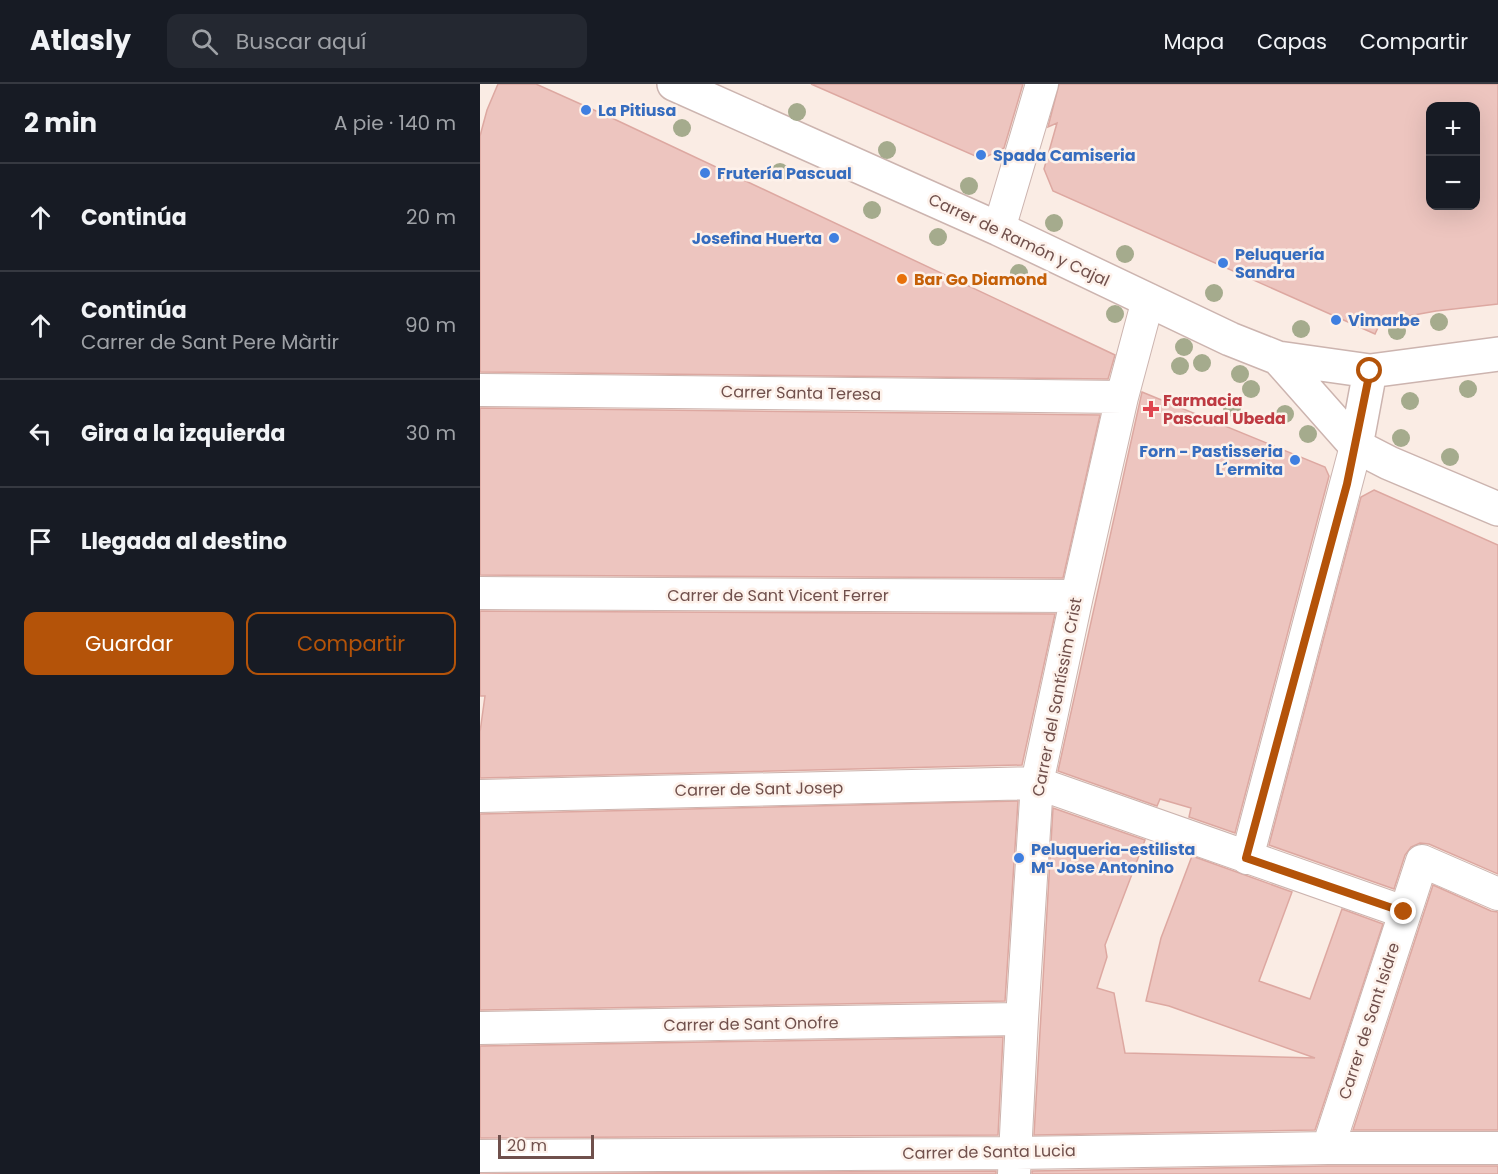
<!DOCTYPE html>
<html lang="es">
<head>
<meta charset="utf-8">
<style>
  :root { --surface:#171b24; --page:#242831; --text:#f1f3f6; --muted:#9ea1a6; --line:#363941; --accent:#b45309 }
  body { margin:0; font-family:Poppins,sans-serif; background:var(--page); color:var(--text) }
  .controls { position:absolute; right:18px; top:18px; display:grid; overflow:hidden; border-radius:12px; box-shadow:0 6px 24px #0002 }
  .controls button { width:54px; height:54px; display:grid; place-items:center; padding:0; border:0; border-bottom:2px solid var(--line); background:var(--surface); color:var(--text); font:30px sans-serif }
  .scale { position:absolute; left:18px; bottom:15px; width:96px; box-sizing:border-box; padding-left:6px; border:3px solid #70504c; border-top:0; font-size:16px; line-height:21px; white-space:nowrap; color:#70504c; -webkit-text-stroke:4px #fdf1ea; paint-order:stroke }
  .stop { position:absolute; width:18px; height:18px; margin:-14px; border:4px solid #b45309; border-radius:50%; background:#fff }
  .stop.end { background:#b45309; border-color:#fff; box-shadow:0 2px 6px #0008 }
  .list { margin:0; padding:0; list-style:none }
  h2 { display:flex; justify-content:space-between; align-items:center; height:78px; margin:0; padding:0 24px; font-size:26px }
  h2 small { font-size:20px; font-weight:400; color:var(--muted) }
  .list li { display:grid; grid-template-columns:39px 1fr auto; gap:18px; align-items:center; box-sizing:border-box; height:108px; padding:0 24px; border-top:2px solid var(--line) }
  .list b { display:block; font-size:22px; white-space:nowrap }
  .list p { margin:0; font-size:20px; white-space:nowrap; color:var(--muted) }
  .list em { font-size:20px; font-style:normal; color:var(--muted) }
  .actions { display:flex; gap:12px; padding:18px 24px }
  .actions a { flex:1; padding:14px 0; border:2px solid var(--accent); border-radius:12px; text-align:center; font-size:21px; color:var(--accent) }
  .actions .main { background:var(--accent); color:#fff }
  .icon { flex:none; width:33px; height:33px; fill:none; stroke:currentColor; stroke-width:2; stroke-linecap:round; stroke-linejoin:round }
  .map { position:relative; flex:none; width:1018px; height:1090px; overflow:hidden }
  header { display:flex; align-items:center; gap:36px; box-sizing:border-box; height:84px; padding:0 30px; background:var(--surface); border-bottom:2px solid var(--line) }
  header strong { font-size:28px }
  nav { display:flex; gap:33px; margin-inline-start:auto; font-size:21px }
  .search { width:420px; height:54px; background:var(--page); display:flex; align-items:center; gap:15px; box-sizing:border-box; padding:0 21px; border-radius:12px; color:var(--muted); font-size:22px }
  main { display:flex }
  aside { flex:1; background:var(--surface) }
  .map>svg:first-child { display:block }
  .building { fill:#edc5bf; stroke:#dda8a1; stroke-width:1.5; fill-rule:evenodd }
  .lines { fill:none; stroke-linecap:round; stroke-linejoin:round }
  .minor-casing { stroke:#ccb4af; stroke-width:34 }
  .tertiary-casing { stroke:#ccb4af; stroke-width:36 }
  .minor { stroke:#fff; stroke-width:32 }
  .tertiary { stroke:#fff; stroke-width:33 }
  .tree { fill:#a5ab8d }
  .route { stroke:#b45309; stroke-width:8 }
  .shop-dot { fill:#3f7fe0; stroke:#fdf1ea; stroke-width:2 }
  .food-dot { fill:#e8710a; stroke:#fdf1ea; stroke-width:2 }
  .health-dot { fill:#e0444e; stroke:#fdf1ea; stroke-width:2 }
  .labels { text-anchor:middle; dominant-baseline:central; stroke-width:5; stroke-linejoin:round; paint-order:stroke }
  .shop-label { font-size:16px; font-weight:bold; fill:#366cbe; stroke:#fdf1ea; text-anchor:start }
  .street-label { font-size:16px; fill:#70504c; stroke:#fdf1ea }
  .food-label { font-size:16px; font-weight:bold; fill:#c56008; stroke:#fdf1ea; text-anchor:start }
  .health-label { font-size:16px; font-weight:bold; fill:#be3a42; stroke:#fdf1ea; text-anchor:start }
</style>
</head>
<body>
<header>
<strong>Atlasly</strong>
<div class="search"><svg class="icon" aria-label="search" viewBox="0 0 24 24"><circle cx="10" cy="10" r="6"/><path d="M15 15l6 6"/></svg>Buscar aquí</div>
<nav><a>Mapa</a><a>Capas</a><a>Compartir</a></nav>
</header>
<main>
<aside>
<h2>2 min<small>A pie · 140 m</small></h2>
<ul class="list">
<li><svg class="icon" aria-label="ahead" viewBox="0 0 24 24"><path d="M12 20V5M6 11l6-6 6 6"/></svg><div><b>Continúa</b></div><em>20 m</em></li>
<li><svg class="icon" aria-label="ahead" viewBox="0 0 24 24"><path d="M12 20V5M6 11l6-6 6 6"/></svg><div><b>Continúa</b><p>Carrer de Sant Pere Màrtir</p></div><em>90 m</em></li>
<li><svg class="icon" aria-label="left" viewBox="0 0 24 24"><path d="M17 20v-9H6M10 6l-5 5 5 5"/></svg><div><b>Gira a la izquierda</b></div><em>30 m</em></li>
<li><svg class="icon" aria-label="arrive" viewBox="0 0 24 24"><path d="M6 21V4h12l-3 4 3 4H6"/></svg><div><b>Llegada al destino</b></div></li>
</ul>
<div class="actions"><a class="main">Guardar</a><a>Compartir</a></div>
</aside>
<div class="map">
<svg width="1018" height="1090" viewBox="0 0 1018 1090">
  <rect width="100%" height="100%" fill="#faece4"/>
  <path class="building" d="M 18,0 L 56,0 L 134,35 L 616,262 L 635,271 L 628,295 L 0,288 L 0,52 L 7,26 Z
    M 331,0 L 543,0 L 524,64 L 502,75 Z
    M 579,0 L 1018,0 L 1018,220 L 956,227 L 901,237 L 895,250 L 573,107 L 564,85 L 577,39 L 568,43 ZM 951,22 L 996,22 L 996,122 L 951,122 Z
    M 662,308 L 845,383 L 849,392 L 755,749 L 709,733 L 711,724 L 680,715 L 677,722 L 578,687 Z
    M 0,324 L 620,331 L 583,494 L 0,491 Z
    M 894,406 L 1018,461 L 1018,790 L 949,760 L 940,759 L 931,763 L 925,771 L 914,805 L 789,761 L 881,413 Z
    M 0,527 L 575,530 L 542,681 L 0,694 L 0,648 L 5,612 L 0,612 Z
    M 538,717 L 525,917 L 0,926 L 0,730 Z
    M 573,724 L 665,756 L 625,861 L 627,873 L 617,904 L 634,909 L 645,969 L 835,974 L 689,922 L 666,917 L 681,854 L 712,772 L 812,808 L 779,897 L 830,915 L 862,825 L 903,840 L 835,1046 L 554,1051 Z
    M 953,801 L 1011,827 L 1018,828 L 1018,1046 L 873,1046 Z
    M 523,953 L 518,1051 L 0,1054 L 0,962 Z
    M 848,1082 L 1018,1082 L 1018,1090 L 552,1090 L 552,1087 Z
    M 516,1087 L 516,1090 L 0,1090 Z"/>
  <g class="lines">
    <defs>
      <path id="minor" d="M 519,145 L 562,0
        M 0,306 L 642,313
        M 0,509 L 597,512
        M 0,712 L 557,699 L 924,828
        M 767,774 L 876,362
        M 0,944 L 542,935
        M 848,1064 L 942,777 L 1018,810
        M 0,1072 L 535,1069 L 848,1064 L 1018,1064
        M 534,1090 L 542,935 L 557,699 L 597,512 L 642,313 L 668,216"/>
      <path id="tertiary" d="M 194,0 L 519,145 L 750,255 L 798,274 L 890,287 L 1018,270
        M 798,274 L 876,362 L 909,379 L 1018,425
        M 876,362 L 890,287"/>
    </defs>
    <use href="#minor" class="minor-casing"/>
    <use href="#tertiary" class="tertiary-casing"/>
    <use href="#minor" class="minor"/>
    <use href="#tertiary" class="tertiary"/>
  </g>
  <g class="tree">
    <circle cx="317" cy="28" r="9"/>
    <circle cx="202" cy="44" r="9"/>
    <circle cx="407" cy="66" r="9"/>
    <circle cx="300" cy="88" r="9"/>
    <circle cx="489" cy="102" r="9"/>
    <circle cx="392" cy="126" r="9"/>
    <circle cx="574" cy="139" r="9"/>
    <circle cx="458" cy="153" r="9"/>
    <circle cx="645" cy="170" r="9"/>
    <circle cx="539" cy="189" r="9"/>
    <circle cx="734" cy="209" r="9"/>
    <circle cx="635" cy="230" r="9"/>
    <circle cx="959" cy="238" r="9"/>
    <circle cx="821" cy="245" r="9"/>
    <circle cx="917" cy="247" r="9"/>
    <circle cx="704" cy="263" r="9"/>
    <circle cx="722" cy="279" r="9"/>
    <circle cx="700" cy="282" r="9"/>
    <circle cx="760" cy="290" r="9"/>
    <circle cx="771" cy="305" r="9"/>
    <circle cx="988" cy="305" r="9"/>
    <circle cx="930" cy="317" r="9"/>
    <circle cx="752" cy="324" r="9"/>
    <circle cx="805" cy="330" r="9"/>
    <circle cx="828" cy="350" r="9"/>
    <circle cx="921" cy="354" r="9"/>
    <circle cx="970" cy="373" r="9"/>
  </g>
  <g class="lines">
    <path class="route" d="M 890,287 L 867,400 L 766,774 L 924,828"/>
  </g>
  <g class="shop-dot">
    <circle cx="106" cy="26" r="6"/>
    <circle cx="501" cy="71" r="6"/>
    <circle cx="225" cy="89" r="6"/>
    <circle cx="354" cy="154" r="6"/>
    <circle cx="743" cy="179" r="6"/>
    <circle cx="856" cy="236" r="6"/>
    <circle cx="815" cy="376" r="6"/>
    <circle cx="539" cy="774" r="6"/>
  </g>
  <circle class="food-dot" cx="422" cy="195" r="6"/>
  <path class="health-dot" d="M668 316h6v6h6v6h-6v6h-6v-6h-6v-6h6z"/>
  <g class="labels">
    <g class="shop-label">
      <text x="118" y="26">La Pitiusa</text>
      <text x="513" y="71">Spada Camiseria</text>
      <text x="237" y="89">Frutería Pascual</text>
      <text x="342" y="154" text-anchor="end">Josefina Huerta</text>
      <text x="755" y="170">Peluquería<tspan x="755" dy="18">Sandra</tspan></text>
      <text x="868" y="236">Vimarbe</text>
      <text x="803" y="367" text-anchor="end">Forn - Pastisseria<tspan x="803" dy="18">L´ermita</tspan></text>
      <text x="551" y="765">Peluqueria-estilista<tspan x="551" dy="18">Mª Jose Antonino</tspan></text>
    </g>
    <g class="street-label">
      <text transform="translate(539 156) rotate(25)">Carrer de Ramón y Cajal</text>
      <text transform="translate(321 309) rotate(1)">Carrer Santa Teresa</text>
      <text x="298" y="511">Carrer de Sant Vicent Ferrer</text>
      <text transform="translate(577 613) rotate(-79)">Carrer del Santíssim Crist</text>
      <text transform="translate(279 705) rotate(-1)">Carrer de Sant Josep</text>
      <text transform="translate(889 937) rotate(-72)">Carrer de Sant Isidre</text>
      <text transform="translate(271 940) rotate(-1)">Carrer de Sant Onofre</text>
      <text transform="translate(509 1068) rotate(-1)">Carrer de Santa Lucia</text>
    </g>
    <g class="food-label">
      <text x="434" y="195">Bar Go Diamond</text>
    </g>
    <g class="health-label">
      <text x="683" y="316">Farmacia<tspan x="683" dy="18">Pascual Ubeda</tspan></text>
    </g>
  </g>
</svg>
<div class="controls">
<button>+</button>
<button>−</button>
</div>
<div class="scale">20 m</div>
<div class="stop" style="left:890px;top:287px"></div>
<div class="stop end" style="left:924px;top:828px"></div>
</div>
</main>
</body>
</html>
